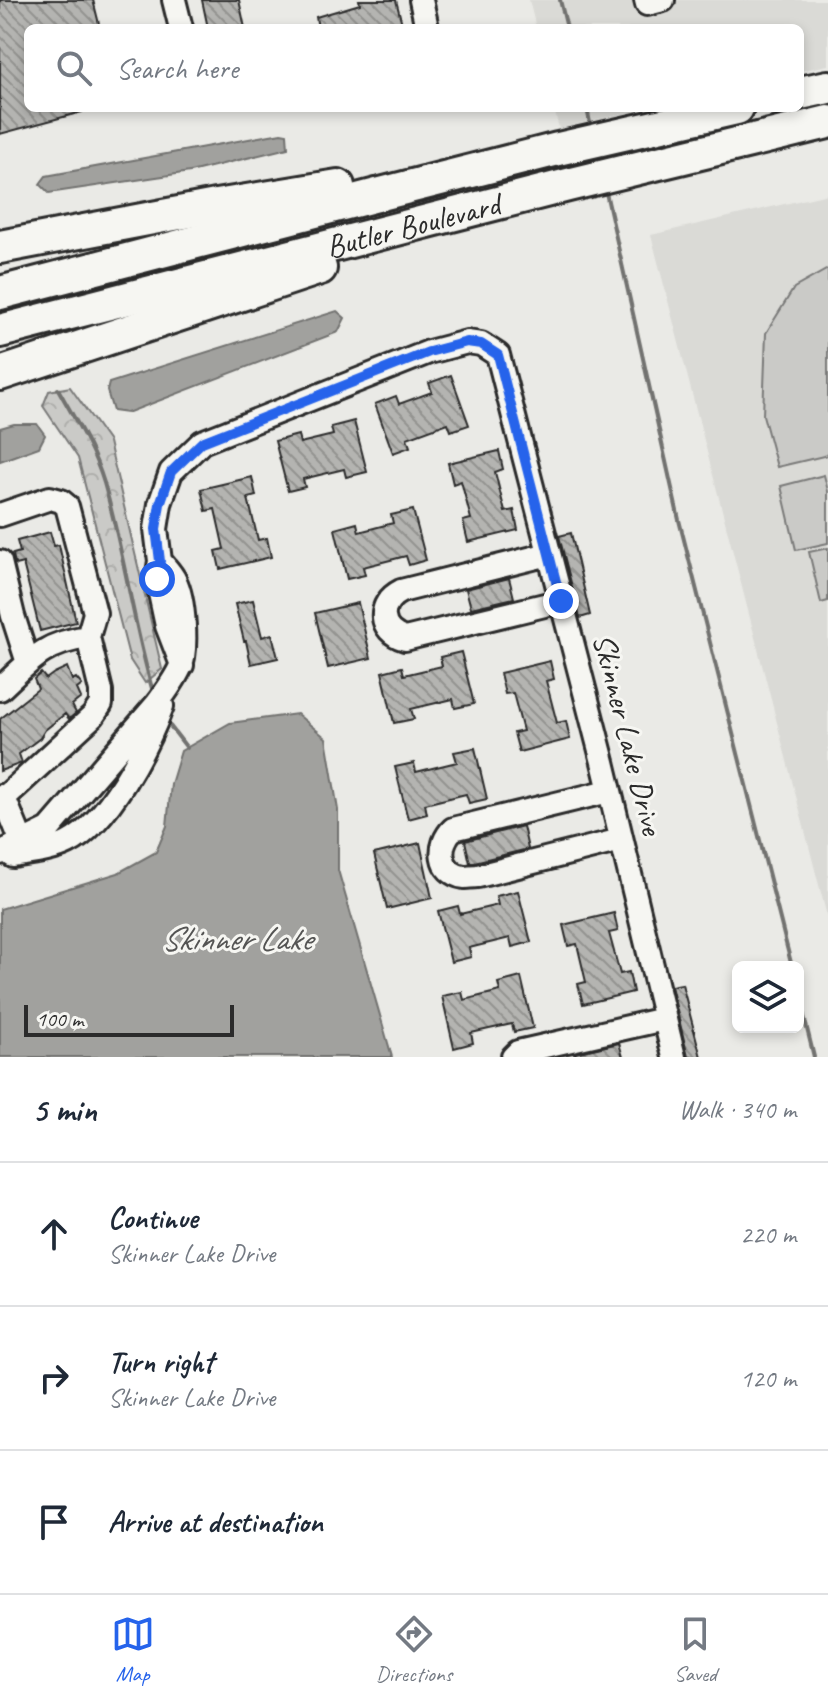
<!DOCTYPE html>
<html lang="en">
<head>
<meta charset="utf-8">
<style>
  :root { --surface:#fff; --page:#f6f6f7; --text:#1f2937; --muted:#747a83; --line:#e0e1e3; --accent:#2563eb }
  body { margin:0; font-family:Caveat,sans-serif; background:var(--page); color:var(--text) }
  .controls { position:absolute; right:24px; bottom:24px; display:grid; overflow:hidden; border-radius:12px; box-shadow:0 4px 12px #0003 }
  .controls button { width:72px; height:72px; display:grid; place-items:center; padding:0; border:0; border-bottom:2px solid var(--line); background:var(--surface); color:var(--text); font:40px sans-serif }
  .scale { position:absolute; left:24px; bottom:20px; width:210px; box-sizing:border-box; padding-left:8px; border:4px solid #2b2b2b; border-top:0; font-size:22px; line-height:28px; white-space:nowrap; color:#2b2b2b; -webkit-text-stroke:6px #f6f6f2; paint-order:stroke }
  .stop { position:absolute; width:24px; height:24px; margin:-18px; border:6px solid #2563eb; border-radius:50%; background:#fff }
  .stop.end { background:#2563eb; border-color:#fff; box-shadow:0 2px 8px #0008 }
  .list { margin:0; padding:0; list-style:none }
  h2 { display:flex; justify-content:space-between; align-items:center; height:104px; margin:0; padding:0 32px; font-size:34px }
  h2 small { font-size:26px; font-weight:400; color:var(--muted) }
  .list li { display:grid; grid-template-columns:52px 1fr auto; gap:24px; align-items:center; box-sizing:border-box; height:144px; padding:0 32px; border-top:2px solid var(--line) }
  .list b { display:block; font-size:30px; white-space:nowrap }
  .list p { margin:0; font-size:26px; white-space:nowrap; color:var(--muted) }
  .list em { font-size:26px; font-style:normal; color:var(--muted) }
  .icon { flex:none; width:44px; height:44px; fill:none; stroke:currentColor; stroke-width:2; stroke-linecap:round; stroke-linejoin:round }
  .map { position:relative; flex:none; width:828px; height:1057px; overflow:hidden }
  .search { position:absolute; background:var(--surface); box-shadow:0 4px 12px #0003; left:24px; right:24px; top:24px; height:88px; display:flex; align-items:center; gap:20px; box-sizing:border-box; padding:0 28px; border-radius:12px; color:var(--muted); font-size:30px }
  .sheet { height:536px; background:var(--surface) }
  nav { display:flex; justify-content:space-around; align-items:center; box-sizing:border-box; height:112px; border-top:2px solid var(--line); background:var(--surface); font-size:22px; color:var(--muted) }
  nav a { display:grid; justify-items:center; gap:4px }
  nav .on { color:var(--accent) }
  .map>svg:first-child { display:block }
  .built { fill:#dadad6 }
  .forest { fill:url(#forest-crowns); stroke:#7a7a79; stroke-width:2 }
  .pitch { fill:#cacac7; stroke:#7a7a79; stroke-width:2 }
  .water { fill:#a1a19e; stroke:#727270; stroke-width:2 }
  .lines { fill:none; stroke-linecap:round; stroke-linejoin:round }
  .stream { stroke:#727270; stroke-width:4 }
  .building { fill:url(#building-back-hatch); stroke:#2b2b2b; stroke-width:2 }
  .minor-casing { stroke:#2b2b2b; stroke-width:28 }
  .highway-casing { stroke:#2b2b2b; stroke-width:38 }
  .minor { stroke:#f6f6f2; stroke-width:22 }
  .highway { stroke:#f6f6f2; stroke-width:32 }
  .route { stroke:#2563eb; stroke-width:10 }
  .labels { text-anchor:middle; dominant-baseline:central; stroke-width:6; stroke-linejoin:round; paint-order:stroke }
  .street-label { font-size:32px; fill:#2b2b2b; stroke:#f6f6f2 }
  .water-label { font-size:34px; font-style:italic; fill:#545453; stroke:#f6f6f2 }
</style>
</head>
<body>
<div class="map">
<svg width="828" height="1057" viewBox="0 0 828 1057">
  <defs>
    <pattern id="forest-crowns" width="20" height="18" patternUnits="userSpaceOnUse" patternTransform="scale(2)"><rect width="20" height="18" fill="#cacac7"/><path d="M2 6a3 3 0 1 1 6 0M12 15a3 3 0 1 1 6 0" fill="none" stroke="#aeaeab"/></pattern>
    <pattern id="building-back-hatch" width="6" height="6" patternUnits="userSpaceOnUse" patternTransform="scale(2)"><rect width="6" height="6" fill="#b4b4b1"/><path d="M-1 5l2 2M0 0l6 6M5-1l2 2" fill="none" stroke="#939390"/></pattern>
  </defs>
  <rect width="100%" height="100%" fill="#eaeae6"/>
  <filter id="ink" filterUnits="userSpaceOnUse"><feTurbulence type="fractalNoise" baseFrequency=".0125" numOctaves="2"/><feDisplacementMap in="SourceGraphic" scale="16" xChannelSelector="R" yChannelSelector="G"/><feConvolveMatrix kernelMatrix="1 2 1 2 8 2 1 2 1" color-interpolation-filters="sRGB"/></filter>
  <g filter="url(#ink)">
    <path class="built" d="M 529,0 L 828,0 L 828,65 L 800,71 L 800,28 L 536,28 Z
      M 554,108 L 647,108 L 559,129 Z
      M 828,194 L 828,920 L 651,235 Z"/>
    <path class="forest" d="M 70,387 L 109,442 L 162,669 L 145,683 L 130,660 L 78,458 L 43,406 L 49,391 Z"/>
    <path class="pitch" d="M 828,269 L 828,455 L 777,467 L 763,415 L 766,333 L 794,288 Z
      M 824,475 L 828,491 L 828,543 L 796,550 L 781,486 Z
      M 828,548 L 828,601 L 821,603 L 809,552 Z"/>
    <path class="water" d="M 281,133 L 287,134 L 288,148 L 190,172 L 49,193 L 40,184 L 46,176 Z
      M 337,311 L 345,318 L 338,332 L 127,413 L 113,411 L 107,391 L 109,383 Z
      M 14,424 L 37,424 L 45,435 L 39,447 L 0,461 L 0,428 Z
      M 297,714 L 326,738 L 338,810 L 338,870 L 392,1057 L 0,1057 L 0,909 L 118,873 L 156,852 L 167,826 L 171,784 L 181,751 L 230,723 Z"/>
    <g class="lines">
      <path class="stream" d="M 560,0 L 567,28
        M 587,108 L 591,128
        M 605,188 L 679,520 L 792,967
        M 58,389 C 75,419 94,450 104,483 C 124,552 133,623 153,692
        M 170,726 L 187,748
        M 798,992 L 814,1057"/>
    </g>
    <path class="building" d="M 0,0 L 93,0 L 100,28 L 28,28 L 28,108 L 82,108 L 82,112 L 0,134 Z
      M 202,0 L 239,0 L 245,28 L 208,28 Z
      M 359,0 L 396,0 L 403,28 L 318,28 L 316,17 L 360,4 Z
      M 451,375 L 469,425 L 451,431 L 448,423 L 407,438 L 410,447 L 393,453 L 375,404 L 396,396 L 399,404 L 432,392 L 429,383 Z
      M 354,421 L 367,472 L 346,477 L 344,469 L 303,479 L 305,487 L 288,491 L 275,441 L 298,435 L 300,443 L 333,435 L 331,427 Z
      M 499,451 L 503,469 L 495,472 L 505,512 L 514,510 L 518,530 L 468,542 L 463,521 L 471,519 L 461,481 L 453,484 L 448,463 Z
      M 252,477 L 256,496 L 248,498 L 258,540 L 267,538 L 271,557 L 220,569 L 216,551 L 224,549 L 215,509 L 206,511 L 201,489 Z
      M 413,510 L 426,560 L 409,565 L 406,556 L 363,567 L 365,575 L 347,579 L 335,529 L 357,523 L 359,532 L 393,523 L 391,515 Z
      M 50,532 L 54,546 L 59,545 L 76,622 L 40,631 L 23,563 L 15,565 L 13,554 L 20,552 L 17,541 Z
      M 571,533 L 590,615 L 580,618 L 559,536 Z
      M 509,578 L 514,598 L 471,608 L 466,589 Z
      M 253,600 L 262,637 L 272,634 L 278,658 L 251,664 L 246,641 L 244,641 L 235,604 Z
      M 358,603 L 371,658 L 328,668 L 315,613 Z
      M 461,652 L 474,704 L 455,708 L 453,699 L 411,709 L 414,719 L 394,723 L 382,672 L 402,667 L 404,675 L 442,666 L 440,657 Z
      M 550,661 L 554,679 L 546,681 L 557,723 L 566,721 L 570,739 L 519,752 L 514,733 L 523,731 L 513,693 L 505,694 L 500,673 Z
      M 67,667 L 72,680 L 76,678 L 82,685 L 77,689 L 81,698 L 72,705 L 76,713 L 69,719 L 65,714 L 45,730 L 40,738 L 19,754 L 22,763 L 0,771 L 0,719 L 38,689 L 34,679 L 41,673 L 46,679 L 54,673 Z
      M 475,748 L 487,799 L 469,803 L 466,794 L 425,804 L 427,814 L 408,819 L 395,767 L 414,763 L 416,772 L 457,762 L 454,752 Z
      M 523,826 L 528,849 L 470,863 L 465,841 Z
      M 420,843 L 432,898 L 387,909 L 374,854 Z
      M 518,891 L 531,942 L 512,947 L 510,938 L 469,948 L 471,957 L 451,962 L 438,911 L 458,906 L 460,914 L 498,905 L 496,896 Z
      M 614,913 L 618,931 L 609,933 L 620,974 L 629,972 L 633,992 L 583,1004 L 578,984 L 586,982 L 577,944 L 568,946 L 563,925 Z
      M 521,977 L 533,1028 L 514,1032 L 512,1024 L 471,1033 L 473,1043 L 454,1048 L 442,996 L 462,992 L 464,1000 L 500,991 L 498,983 Z
      M 682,984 L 701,1057 L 688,1057 L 671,986 Z
      M 619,1043 L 623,1057 L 576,1057 L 575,1053 Z"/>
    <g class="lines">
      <defs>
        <path id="minor" d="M 174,0 L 181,28
          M 421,0 L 427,28
          M 646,0 L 647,4 L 663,0
          M 0,515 L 50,498 L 61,501 L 67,506 L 95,613 L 88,637 L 101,691 L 101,704 L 93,716 L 4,798
          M 549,554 L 401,591 C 377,603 378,631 405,639 L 561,601
          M 0,562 L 13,616 L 28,663
          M 182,665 L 167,626 L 157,579 L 160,561 L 156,529 L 160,504 L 171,472 L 202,442 L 429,352 L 467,342 L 481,344 L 498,355 L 603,762 L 674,1057
          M 0,689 C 31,660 44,643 88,637
          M 609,791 L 453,829 C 437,844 438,873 464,877 C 466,877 475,876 478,876 L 621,840
          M 0,796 L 4,798 L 22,842
          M 0,853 L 49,829 L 156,705 C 165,693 174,681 180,668 C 188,650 184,599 175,581 C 172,574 165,567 160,561
          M 13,856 C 30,853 52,851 68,843 C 108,823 147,747 162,706
          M 513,1057 L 518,1052 L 664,1019"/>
        <g id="highway">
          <path d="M 800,93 L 828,87"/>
          <path d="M 0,247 L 216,206 L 338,186"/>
          <path d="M 0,293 L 377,195 L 558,149 L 737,108"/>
          <path id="s1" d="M 0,331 L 568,185 L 828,122"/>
          <path d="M 0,374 L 320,268"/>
        </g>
      </defs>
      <use href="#minor" class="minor-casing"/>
      <use href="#highway" class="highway-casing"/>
      <use href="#minor" class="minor"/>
      <use href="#highway" class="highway"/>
    </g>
  </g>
  <g class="lines" filter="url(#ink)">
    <path class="route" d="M 157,579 L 160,561 L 156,529 L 160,504 L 171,472 L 202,442 L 429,352 L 467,342 L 481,344 L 498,355 L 561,601"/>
  </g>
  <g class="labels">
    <g class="street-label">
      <text stroke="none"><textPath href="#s1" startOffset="426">Butler Boulevard</textPath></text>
      <text transform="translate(628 734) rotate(76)">Skinner Lake Drive</text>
    </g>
    <g class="water-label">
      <text x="236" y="938">Skinner Lake</text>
    </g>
  </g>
</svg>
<div class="controls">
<button><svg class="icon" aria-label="layers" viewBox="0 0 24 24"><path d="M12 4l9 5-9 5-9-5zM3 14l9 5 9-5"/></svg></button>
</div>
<div class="scale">100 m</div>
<div class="stop" style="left:157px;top:579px"></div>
<div class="stop end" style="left:561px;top:601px"></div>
<div class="search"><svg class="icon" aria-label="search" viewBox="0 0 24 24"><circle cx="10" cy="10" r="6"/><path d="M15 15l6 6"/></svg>Search here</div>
</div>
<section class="sheet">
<h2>5 min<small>Walk · 340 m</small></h2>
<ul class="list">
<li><svg class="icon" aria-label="ahead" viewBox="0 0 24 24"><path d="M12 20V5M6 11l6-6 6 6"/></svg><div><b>Continue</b><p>Skinner Lake Drive</p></div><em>220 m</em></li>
<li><svg class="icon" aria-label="right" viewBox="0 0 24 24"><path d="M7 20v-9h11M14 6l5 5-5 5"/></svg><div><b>Turn right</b><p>Skinner Lake Drive</p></div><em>120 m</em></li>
<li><svg class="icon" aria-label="arrive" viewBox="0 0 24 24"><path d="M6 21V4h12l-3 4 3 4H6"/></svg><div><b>Arrive at destination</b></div></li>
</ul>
</section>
<nav>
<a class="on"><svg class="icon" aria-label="map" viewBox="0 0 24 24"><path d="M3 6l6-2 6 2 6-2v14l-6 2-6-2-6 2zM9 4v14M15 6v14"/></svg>Map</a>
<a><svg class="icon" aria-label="directions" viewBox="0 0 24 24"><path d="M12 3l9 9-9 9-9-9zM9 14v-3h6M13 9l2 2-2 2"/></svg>Directions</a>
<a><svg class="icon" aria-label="saved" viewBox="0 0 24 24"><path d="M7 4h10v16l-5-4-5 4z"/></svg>Saved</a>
</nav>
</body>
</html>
